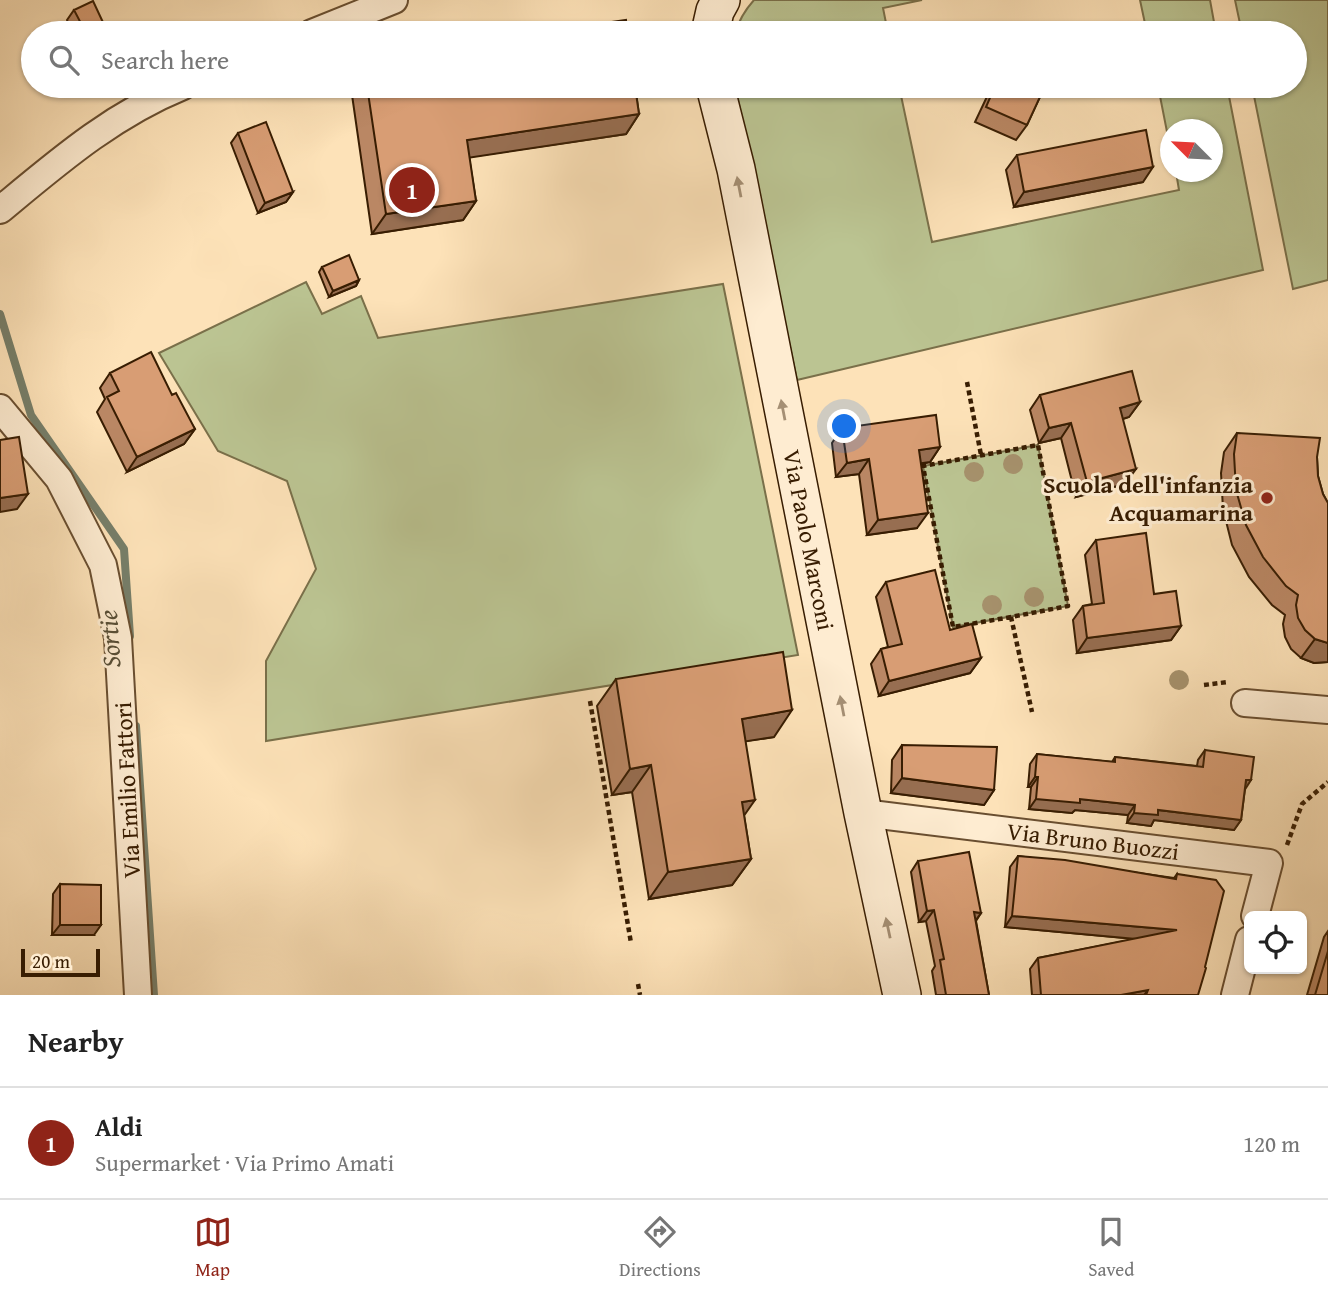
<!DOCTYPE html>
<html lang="en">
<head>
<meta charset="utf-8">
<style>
  :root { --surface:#fff; --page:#f2f2f2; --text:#222; --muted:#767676; --line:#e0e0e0; --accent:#8f2418 }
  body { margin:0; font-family:"Gentium Book Plus",serif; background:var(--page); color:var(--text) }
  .controls { position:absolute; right:21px; bottom:21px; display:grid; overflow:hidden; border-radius:10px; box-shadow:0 2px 5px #0004 }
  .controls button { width:63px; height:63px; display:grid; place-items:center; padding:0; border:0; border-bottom:2px solid var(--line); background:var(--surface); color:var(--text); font:35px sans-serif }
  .compass { position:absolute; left:1160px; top:119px; width:63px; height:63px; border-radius:50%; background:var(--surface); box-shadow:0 2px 5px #0004; rotate:294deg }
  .scale { position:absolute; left:21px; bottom:18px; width:79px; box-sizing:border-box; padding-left:7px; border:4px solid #381d02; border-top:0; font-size:19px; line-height:24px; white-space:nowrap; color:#381d02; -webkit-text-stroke:5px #feecd1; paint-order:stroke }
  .you { position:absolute; left:845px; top:427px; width:24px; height:24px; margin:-18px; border:5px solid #fff; border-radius:50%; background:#1a73e8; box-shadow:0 0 0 10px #1a73e833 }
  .badge { display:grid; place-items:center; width:46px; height:46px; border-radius:50%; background:var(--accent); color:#fff; font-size:23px; font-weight:700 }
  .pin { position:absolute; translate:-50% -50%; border:4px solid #fff; box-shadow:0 2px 7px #0006 }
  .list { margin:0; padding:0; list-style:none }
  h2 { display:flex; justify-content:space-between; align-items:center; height:91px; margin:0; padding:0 28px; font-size:30px }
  h2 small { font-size:23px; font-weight:400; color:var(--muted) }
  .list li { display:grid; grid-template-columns:46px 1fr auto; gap:21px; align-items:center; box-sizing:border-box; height:112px; padding:0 28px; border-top:2px solid var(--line) }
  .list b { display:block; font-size:26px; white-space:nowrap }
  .list p { margin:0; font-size:23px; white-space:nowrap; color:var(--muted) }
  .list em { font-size:23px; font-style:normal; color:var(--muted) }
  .icon { flex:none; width:38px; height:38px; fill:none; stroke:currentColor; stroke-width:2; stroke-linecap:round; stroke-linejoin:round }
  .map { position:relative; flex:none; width:1328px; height:995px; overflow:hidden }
  .search { position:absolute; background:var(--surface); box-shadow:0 2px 5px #0004; left:21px; right:21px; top:21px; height:77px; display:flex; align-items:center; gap:18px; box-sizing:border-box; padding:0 24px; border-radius:38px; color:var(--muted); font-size:26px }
  .sheet { height:203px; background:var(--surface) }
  nav { display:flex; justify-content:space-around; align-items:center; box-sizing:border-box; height:98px; border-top:2px solid var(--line); background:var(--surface); font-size:19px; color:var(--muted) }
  nav a { display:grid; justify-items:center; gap:4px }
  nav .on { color:var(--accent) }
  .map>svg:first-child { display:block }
  .green { fill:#bbc492; stroke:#7a704a; stroke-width:2 }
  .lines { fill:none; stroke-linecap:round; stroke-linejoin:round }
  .stream { stroke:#767e69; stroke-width:8 }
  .street-casing { stroke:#694e30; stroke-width:30 }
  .secondary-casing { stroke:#381d02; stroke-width:40 }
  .path { stroke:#381d02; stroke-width:4.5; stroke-dasharray:5 3.5; stroke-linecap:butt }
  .street { stroke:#feecd1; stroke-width:26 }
  .secondary { stroke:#feecd1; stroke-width:37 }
  .tree { fill:#a6916c }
  .wall { fill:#ba8764; stroke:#381d02; stroke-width:2 }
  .shaded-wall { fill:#976e51; stroke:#381d02; stroke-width:2 }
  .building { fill:#d89d74; stroke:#381d02; stroke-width:2 }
  .oneway { fill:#a58f74 }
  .poi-dot { fill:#8f2418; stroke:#feecd1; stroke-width:2.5 }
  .labels { text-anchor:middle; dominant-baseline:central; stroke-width:6; stroke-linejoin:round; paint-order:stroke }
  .poi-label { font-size:24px; font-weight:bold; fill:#381d02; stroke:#feecd1; text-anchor:end }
  .street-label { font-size:24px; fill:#381d02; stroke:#feecd1 }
  .water-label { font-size:26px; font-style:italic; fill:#574d35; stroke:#feecd1 }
</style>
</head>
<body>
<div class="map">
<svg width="1328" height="995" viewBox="0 0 1328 995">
  <rect width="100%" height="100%" fill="#fde2b8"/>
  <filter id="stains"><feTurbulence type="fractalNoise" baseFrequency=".00286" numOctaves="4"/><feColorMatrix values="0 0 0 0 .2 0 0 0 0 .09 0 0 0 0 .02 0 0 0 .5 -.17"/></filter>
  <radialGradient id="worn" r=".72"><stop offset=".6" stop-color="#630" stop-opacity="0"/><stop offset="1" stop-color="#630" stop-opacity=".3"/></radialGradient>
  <path class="green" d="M 754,0 L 922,0 L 883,8 L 888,33 L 735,33 C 739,20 745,10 754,0 Z
    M 1140,0 L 1210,0 L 1216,33 L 1147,33 Z
    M 1235,0 L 1328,0 L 1328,280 L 1293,289 L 1252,86 L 1295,86 L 1295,33 L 1242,33 Z
    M 735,86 L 899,86 L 932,242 L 1179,190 L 1176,172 L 1212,172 L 1212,130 L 1170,130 L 1170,147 L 1158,86 L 1227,86 L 1263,270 L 797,380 Z
    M 306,282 L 322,314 L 361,296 L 378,338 L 723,284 L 798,655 L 266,741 L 266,661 L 316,569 L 287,481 L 218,451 L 159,353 Z
    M 1038,445 L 1068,606 L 953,627 L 923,466 Z"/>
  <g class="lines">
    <path class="stream" d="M 0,314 L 31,415 L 124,549 L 130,636
      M 136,726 L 154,995"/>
    <defs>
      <path id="street" d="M 312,33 L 394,0
        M 0,210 C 59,161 112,115 183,86
        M 0,408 L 59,479 L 103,565 L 118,638 L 138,995
        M 1245,703 L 1328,710
        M 863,813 L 1269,863 L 1255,916
        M 1235,995 L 1249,940"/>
      <path id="secondary" d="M 710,33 L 715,11 L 721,0
        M 715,86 L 736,169 L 863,813 L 902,995"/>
    </defs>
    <use href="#street" class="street-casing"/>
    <use href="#secondary" class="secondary-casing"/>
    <path class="path" d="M 967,382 L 981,455
      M 1011,617 L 953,627 L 923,466 L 1038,445 L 1068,606 L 1011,617 L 1032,712
      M 1204,685 L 1228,682
      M 590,701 L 631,943
      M 1287,845 L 1302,804 L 1328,782
      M 638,984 L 640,995"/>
    <use href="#street" class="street"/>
    <use href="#secondary" class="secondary"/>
  </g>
  <g class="tree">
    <circle cx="1013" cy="464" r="10"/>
    <circle cx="974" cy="472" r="10"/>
    <circle cx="1034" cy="597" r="10"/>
    <circle cx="992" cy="605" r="10"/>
    <circle cx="1179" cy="680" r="10"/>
  </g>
  <path class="wall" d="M 74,10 L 108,33 L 74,33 L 67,20 Z
    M 577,27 L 627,33 L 573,33 Z
    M 358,86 L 635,86 L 639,114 L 626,134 L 469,157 L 476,201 L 463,220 L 372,234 L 352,95 Z
    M 992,86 L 1045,86 L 1027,125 L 1016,140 L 975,122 Z
    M 238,133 L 293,192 L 286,202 L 258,213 L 231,143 Z
    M 1017,155 L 1143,182 L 1014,207 L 1006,170 Z
    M 322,267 L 359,280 L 356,286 L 329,297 L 319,272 Z
    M 110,373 L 172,395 L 195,429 L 184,444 L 127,472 L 97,412 L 105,399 L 100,388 Z
    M 1040,395 L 1140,402 L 1129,417 L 1123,419 L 1125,484 L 1076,497 L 1061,438 L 1039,443 L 1030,410 Z
    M 842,428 L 940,447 L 930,462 L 921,464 L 917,528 L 867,535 L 859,474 L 836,477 L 832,443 Z
    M 1237,433 L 1317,457 L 1318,476 L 1323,494 L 1328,503 L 1328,662 L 1314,663 L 1301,658 L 1291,649 L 1285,637 L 1283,624 L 1285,615 L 1272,605 L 1249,577 L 1232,545 L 1223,509 L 1221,473 L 1224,452 Z
    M 1096,540 L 1154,594 L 1181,626 L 1171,640 L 1077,653 L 1073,620 L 1083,606 L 1092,604 L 1085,555 Z
    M 886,582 L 950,630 L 981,658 L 970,673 L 879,696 L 871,664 L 881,649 L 888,647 L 876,597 Z
    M 616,679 L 774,737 L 745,741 L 744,816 L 751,859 L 732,885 L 649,899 L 632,792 L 612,795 L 597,706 Z
    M 902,745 L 994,790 L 984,805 L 891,793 L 892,760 Z
    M 1205,750 L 1245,789 L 1241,820 L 1234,830 L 1154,820 L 1151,826 L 1127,823 L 1128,815 L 1075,810 L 1072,813 L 1029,809 L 1031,787 L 1028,787 L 1030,764 L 1037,754 L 1112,762 L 1115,757 L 1197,766 L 1198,760 Z
    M 1018,856 L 1174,878 L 1177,874 L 1198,995 L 1032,995 L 1030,969 L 1038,958 L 1135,939 L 1005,927 L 1010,867 Z
    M 918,861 L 981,913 L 976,921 L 989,995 L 936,995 L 932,971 L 935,966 L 926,921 L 919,922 L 911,872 Z
    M 60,884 L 94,935 L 52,935 L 53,894 Z
    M 1328,931 L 1328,995 L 1307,995 L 1324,937 Z"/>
  <path class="shaded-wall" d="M 639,114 L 626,134 L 454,160 L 467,140 Z
    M 1153,167 L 1143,182 L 1014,207 L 1024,192 Z
    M 293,192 L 286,202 L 258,213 L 265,203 Z
    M 476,201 L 463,220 L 372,234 L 386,214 Z
    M 359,280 L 356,286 L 329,297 L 333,291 Z
    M 1140,402 L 1129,417 L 1109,423 L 1120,408 Z
    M 1071,423 L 1061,438 L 1039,443 L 1049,428 Z
    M 195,429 L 184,444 L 127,472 L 137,457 Z
    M 940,447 L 930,462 L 909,465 L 919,450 Z
    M 869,459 L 859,474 L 836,477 L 847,463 Z
    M 1136,469 L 1125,484 L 1076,497 L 1087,482 Z
    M 28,494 L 17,509 L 0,512 L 0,498 Z
    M 928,513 L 917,528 L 867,535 L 878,520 Z
    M 1181,626 L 1171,640 L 1077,653 L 1087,638 Z
    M 1315,639 L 1328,643 L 1328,662 L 1314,663 L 1301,658 Z
    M 981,658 L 970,673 L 879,696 L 889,681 Z
    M 792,710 L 774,737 L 723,745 L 742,719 Z
    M 651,765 L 632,792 L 612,795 L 630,769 Z
    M 1035,777 L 1038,777 L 1031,787 L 1028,787 Z
    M 902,778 L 994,790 L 984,805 L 891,793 Z
    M 1246,780 L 1251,780 L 1244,791 Z
    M 1036,799 L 1080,799 L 1135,805 L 1128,815 L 1075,810 L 1072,813 L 1029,809 Z
    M 755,800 L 736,827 L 742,802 Z
    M 1158,810 L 1241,820 L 1234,830 L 1154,820 L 1151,826 L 1127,823 L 1134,813 Z
    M 751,859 L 732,885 L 649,899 L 668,872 Z
    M 934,910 L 926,921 L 919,922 L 927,911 Z
    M 974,912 L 981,913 L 973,924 Z
    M 1012,916 L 1177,930 L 1169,942 L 1005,927 Z
    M 60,925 L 101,925 L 94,935 L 52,935 Z
    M 1148,990 L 1144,995 L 1121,995 Z"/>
  <path class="building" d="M 93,1 L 108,33 L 86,33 L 74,10 Z
    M 626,20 L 627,33 L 580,33 L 577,27 Z
    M 1022,27 L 1035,33 L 1019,33 Z
    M 367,86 L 635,86 L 639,114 L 467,140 L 476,201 L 386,214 Z
    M 995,86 L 1045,86 L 1027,125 L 986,107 Z
    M 266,122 L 293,192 L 265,203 L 238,133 Z
    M 1146,130 L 1153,167 L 1024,192 L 1017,155 Z
    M 349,255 L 359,280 L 333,291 L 322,267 Z
    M 151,352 L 172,395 L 176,393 L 195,429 L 137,457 L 107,397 L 119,391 L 110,373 Z
    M 1132,371 L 1140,402 L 1120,408 L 1136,469 L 1087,482 L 1071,423 L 1049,428 L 1040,395 Z
    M 936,415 L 940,447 L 919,450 L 928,513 L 878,520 L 869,459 L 847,463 L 842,428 Z
    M 1237,433 L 1320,438 L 1317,457 L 1318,476 L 1323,494 L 1328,503 L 1328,643 L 1315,639 L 1305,630 L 1298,618 L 1296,605 L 1298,595 L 1286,586 L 1263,557 L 1246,525 L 1236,490 L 1234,454 Z
    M 19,437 L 28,494 L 0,498 L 0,440 Z
    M 1146,533 L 1154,594 L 1176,591 L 1181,626 L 1087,638 L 1083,606 L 1104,603 L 1096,540 Z
    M 935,570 L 950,630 L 972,624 L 981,658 L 889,681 L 881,649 L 902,644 L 886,582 Z
    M 783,652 L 792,710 L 742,719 L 755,800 L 742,802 L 751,859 L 668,872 L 651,765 L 630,769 L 616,679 Z
    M 902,745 L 997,747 L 994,790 L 902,778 Z
    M 1205,750 L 1254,757 L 1251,780 L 1246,780 L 1241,820 L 1158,810 L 1158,815 L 1134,813 L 1135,805 L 1080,799 L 1080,803 L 1036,799 L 1038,777 L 1035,777 L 1037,754 L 1115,762 L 1115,757 L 1203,767 Z
    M 969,852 L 981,913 L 974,912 L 989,995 L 946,995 L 940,960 L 944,959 L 934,910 L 927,911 L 918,861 Z
    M 1018,856 L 1065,860 L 1176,879 L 1177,874 L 1216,880 L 1224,891 L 1205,967 L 1206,968 L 1198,995 L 1146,995 L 1148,990 L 1121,995 L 1041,995 L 1038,958 L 1177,930 L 1012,916 Z
    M 60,884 L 101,885 L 101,925 L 60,925 Z
    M 1328,951 L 1328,995 L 1315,995 Z"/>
  <defs><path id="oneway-solid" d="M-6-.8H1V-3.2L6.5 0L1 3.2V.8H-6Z" transform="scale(1.75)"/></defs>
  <g class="oneway">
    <use href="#oneway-solid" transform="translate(739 187) rotate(-101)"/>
    <use href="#oneway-solid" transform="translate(783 410) rotate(-101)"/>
    <use href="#oneway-solid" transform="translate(842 706) rotate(-101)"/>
    <use href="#oneway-solid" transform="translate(888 928) rotate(-102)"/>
  </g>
  <circle class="poi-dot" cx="1267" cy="498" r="7"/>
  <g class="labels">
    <g class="poi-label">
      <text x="1253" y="484">Scuola dell'infanzia<tspan x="1253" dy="28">Acquamarina</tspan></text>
    </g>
    <g class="street-label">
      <text transform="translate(809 540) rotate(79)">Via Paolo Marconi</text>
      <text transform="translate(127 790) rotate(-93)">Via Emilio Fattori</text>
      <text transform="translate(1093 841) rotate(7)">Via Bruno Buozzi</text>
    </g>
    <g class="water-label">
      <text transform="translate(109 639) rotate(-94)">Sortie</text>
    </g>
  </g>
  <rect width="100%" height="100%" filter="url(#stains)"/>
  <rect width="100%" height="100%" fill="url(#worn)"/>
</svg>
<div class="controls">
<button><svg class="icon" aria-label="locate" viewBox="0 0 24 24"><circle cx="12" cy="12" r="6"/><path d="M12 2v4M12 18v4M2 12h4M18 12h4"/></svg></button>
</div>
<svg class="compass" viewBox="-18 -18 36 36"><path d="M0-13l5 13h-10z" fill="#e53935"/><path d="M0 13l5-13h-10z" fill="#767676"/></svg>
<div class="scale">20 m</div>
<div class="you"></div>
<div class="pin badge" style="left:412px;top:190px">1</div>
<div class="search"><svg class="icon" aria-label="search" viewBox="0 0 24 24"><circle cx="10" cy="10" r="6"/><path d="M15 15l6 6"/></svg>Search here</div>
</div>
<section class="sheet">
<h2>Nearby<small></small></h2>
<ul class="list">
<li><span class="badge">1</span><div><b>Aldi</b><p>Supermarket · Via Primo Amati</p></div><em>120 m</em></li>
</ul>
</section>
<nav>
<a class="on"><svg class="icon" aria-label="map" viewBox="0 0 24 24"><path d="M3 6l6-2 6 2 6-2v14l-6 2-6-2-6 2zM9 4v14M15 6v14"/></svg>Map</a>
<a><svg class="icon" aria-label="directions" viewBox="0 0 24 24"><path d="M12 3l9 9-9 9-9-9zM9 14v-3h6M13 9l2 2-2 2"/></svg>Directions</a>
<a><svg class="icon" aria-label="saved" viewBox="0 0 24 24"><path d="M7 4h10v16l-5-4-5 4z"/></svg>Saved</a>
</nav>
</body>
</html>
